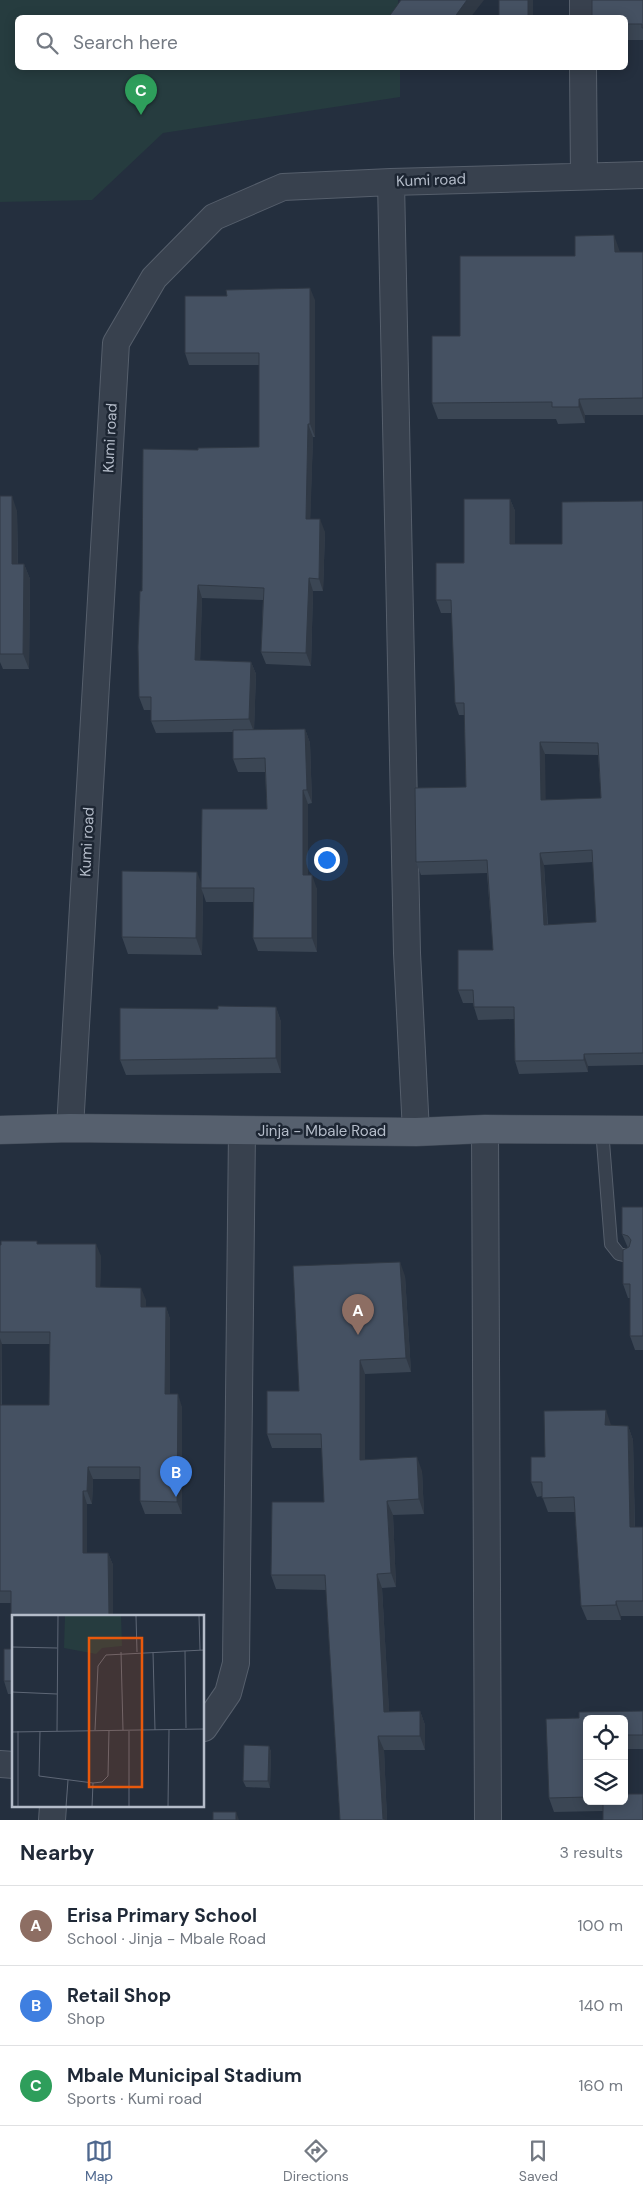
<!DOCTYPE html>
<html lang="en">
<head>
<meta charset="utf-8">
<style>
  :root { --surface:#fff; --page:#f6f6f7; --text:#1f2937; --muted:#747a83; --line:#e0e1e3; --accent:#4f688e }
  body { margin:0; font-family:"DM Sans",sans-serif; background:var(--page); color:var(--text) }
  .controls { position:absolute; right:15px; bottom:15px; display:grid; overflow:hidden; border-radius:8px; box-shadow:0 2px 12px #0003 }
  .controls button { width:45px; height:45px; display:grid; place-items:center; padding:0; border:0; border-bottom:1px solid var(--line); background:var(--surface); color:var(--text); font:25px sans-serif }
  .you { position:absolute; left:326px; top:859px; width:18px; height:18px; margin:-12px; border:4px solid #fff; border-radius:50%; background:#1a73e8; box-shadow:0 0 0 8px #1a73e833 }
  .badge { display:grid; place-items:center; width:32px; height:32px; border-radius:50%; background:var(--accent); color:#fff; font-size:16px; font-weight:700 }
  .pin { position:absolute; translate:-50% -41px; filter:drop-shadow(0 1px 2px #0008) }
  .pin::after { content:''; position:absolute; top:26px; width:18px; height:15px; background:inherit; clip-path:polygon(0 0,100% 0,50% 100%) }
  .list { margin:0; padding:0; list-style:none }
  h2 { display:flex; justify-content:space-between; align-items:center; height:65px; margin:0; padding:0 20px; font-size:21px }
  h2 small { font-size:16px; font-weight:400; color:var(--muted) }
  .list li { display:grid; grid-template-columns:32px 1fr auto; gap:15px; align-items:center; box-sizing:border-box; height:80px; padding:0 20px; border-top:1px solid var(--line) }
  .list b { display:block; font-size:19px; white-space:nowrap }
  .list p { margin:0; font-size:16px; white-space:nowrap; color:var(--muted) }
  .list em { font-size:16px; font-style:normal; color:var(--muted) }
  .icon { flex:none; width:28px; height:28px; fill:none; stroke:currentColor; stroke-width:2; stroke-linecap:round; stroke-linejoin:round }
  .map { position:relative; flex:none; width:643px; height:1820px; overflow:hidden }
  .search { position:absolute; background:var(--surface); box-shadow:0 2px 12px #0003; left:15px; right:15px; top:15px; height:55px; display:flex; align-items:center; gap:12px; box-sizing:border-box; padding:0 18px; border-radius:8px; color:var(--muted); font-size:19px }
  .sheet { height:305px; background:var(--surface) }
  nav { display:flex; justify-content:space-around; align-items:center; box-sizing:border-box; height:70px; border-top:1px solid var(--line); background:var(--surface); font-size:14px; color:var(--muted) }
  nav a { display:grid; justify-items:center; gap:2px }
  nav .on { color:var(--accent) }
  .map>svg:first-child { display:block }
  .green { fill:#263c3f }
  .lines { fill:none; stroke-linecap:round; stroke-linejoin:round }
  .lane-casing { stroke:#565f6c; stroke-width:14 }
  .street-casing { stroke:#565f6c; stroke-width:28 }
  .primary-casing { stroke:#414a57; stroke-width:29 }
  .lane { stroke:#38414e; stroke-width:12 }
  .street { stroke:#38414e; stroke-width:26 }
  .primary { stroke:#56606e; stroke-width:28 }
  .wall { fill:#3b4654; fill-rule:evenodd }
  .shaded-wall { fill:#303945 }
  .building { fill:#455162; stroke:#303945; fill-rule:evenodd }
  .labels { text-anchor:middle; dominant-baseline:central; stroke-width:5; stroke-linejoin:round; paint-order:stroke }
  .street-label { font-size:15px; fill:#b4bcc9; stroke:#1d2633 }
  .inset-road { fill:none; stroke:#5e6776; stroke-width:1 }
  .view { fill:#e8590c; fill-opacity:0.15; stroke:#e8590c; stroke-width:2.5 }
  .inset-edge { fill:none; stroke:#b4bcc9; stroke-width:2.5 }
</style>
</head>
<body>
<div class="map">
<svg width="643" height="1820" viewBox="0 0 643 1820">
  <rect width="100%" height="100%" fill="#242f3e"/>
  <path class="green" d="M 0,0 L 398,0 L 399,18 L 18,18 L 18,68 L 400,68 L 400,97 L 163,133 L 92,200 L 0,202 Z"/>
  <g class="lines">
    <defs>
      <path id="lane" d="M 602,1129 L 611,1244 L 619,1254 L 628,1256"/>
      <path id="street" d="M 583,0 L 583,18
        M 583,68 L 584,175
        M 391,182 L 407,953 L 416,1132
        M 70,1128 L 116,343 L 154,278 L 214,217 L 283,187 L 391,182 L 643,175
        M 485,1129 L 488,1820
        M 204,1728 L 228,1693 L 236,1663 L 242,1131
        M 0,1764 L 14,1765
        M 52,1820 L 53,1806"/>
      <path id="primary" d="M 0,1130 L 70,1128 L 416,1132 L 485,1129 L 643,1130"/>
    </defs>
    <use href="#lane" class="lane-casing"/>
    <use href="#street" class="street-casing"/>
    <use href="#primary" class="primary-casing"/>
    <use href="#lane" class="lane"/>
    <use href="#street" class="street"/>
    <use href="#primary" class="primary"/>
  </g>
  <path class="wall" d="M 643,0 L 643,40 L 626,40 L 626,18 Z
    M 620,252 L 643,252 L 643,415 L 585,415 L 585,423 L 558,424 L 556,419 L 438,419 L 432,403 L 460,336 L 575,256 Z
    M 315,300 L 315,437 L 313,437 L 310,519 L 325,532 L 323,591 L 313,591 L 311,666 L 266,664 L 261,652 L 263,600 L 202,598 L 200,660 L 251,662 L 256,674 L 254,730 L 305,729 L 310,743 L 312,803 L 308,804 L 308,875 L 317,889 L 317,952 L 258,951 L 253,938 L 253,902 L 206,902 L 203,893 L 202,955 L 128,954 L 122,937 L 201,884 L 267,809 L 265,772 L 238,772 L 233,759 L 233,732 L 156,733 L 151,721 L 151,710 L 144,710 L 139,697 L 142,591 L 198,450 L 259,447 L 259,365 L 189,365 L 185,353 Z
    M 0,496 L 17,511 L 18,564 L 24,564 L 30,579 L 29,669 L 3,669 L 0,662 Z
    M 510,499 L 515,511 L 515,544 L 562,544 L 643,501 L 643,1065 L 588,1066 L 588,1072 L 519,1074 L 515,1061 L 514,1019 L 478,1020 L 474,1007 L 473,1003 L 463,1003 L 458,990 L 493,950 L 487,873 L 421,875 L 416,862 L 466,787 L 465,715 L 459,715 L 455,703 L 452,613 L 441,613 L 436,600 ZM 545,754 L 598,755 L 601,798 L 545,800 ZM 593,862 L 596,922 L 548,925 L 544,865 Z
    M 276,1007 L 281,1022 L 281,1073 L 126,1075 L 120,1060 L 218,1009 Z
    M 643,1207 L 643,1350 L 635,1350 L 630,1336 L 630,1298 L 628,1298 L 623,1284 L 628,1248 L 622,1234 Z
    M 38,1244 L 101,1256 L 100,1287 L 146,1300 L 146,1307 L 166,1307 L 170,1319 L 170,1394 L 182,1407 L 182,1514 L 145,1514 L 140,1501 L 140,1479 L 93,1479 L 92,1504 L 87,1504 L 87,1553 L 108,1553 L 113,1565 L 113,1616 L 14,1616 L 14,1696 L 13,1694 L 8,1694 L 4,1681 L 11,1649 L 11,1603 L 0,1603 L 0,1245 ZM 2,1344 L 50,1344 L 49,1405 L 2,1405 Z
    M 405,1276 L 411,1372 L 365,1374 L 365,1460 L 422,1471 L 424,1514 L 393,1515 L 396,1587 L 382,1588 L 389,1712 L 420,1711 L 425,1725 L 425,1750 L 384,1750 L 387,1820 L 340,1820 L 326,1590 L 276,1589 L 271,1575 L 324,1502 L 322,1448 L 272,1448 L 267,1434 L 299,1391 Z
    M 611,1425 L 628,1426 L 633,1440 L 635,1527 L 643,1527 L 643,1616 L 621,1616 L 621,1620 L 587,1620 L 581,1606 L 575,1512 L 548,1512 L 542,1496 L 537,1497 L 531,1482 L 545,1457 Z
    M 643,1711 L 643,1749 L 624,1749 L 624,1719 L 587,1719 L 587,1801 L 624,1801 L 603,1811 L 554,1812 L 549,1798 L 579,1718 Z
    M 269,1746 L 271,1752 L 270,1788 L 246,1787 L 243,1781 Z"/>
  <path class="shaded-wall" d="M 467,0 L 484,0 L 470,18 L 454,18 Z
    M 528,0 L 533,0 L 533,18 L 528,18 Z
    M 614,235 L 620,252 L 621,269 L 615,252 Z
    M 310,288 L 315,300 L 315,437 L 310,424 Z
    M 579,399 L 585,415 L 585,423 L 579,407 Z
    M 308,424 L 313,437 L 310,532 L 306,519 Z
    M 12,496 L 17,511 L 18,579 L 12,564 Z
    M 510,499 L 515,511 L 515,556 L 510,544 Z
    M 320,519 L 325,532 L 323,591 L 319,579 Z
    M 24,564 L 30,579 L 29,669 L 23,654 Z
    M 309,578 L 313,591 L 311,666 L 306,653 Z
    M 198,585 L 202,598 L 200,672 L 195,660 Z
    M 251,662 L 256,674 L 254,732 L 249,719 Z
    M 305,729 L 310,743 L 312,803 L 307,790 Z
    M 540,742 L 545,754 L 546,813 L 541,800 Z
    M 303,790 L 308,804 L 308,889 L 303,875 Z
    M 540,853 L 544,865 L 548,937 L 544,925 Z
    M 197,872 L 203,888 L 201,888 L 203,893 L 202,955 L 196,938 Z
    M 312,875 L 317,889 L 317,952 L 312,938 Z
    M 276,1007 L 281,1022 L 281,1073 L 276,1058 Z
    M 584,1054 L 588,1066 L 588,1072 L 584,1060 Z
    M 96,1244 L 101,1256 L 100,1300 L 96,1287 Z
    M 400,1262 L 405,1276 L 411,1372 L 406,1358 Z
    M 141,1288 L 146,1300 L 146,1319 L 141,1307 Z
    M 166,1307 L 170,1319 L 170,1407 L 165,1394 Z
    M 0,1338 L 2,1344 L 1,1418 L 0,1414 Z
    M 360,1360 L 365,1374 L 365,1474 L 360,1460 Z
    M 178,1394 L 182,1407 L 182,1514 L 177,1502 Z
    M 606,1410 L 611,1425 L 605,1425 Z
    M 628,1426 L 633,1440 L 635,1542 L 630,1527 Z
    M 417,1457 L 422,1471 L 424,1514 L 419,1499 Z
    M 88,1467 L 93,1479 L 92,1504 L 87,1491 Z
    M 83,1491 L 87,1504 L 87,1565 L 83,1553 Z
    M 387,1501 L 393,1515 L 396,1587 L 391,1573 Z
    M 108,1553 L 113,1565 L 113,1616 L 109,1616 Z
    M 377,1574 L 382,1588 L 390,1726 L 384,1712 Z
    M 616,1601 L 621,1616 L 621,1620 L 616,1605 Z
    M 420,1711 L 425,1725 L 425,1750 L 420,1736 Z
    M 378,1736 L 384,1750 L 387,1820 L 383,1820 L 383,1819 Z
    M 269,1746 L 271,1752 L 270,1788 L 268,1781 Z
    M 236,1812 L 239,1820 L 236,1820 Z"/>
  <path class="building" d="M 401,0 L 467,0 L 454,18 L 388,18 Z
    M 499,0 L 528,0 L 528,18 L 499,18 Z
    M 592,0 L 643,0 L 643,28 L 642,28 L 642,24 L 626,24 L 626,18 L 592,18 Z
    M 614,235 L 615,252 L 643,252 L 643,398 L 579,399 L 579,407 L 552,407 L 552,402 L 432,403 L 432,336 L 460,336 L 460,256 L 575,256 L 575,236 Z
    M 310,288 L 310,424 L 308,424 L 306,519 L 320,519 L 319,579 L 309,578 L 306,653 L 261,652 L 264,588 L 198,585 L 195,660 L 251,662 L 249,719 L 151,721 L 151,697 L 139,697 L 138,647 L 140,591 L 142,591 L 143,449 L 198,450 L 198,448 L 259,447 L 259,353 L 185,353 L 185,296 L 227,296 L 226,290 Z
    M 0,496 L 12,496 L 12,564 L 24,564 L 23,654 L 0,654 Z
    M 464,499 L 510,499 L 510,544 L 562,544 L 562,502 L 643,501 L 643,1053 L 584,1054 L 584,1060 L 515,1061 L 514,1007 L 474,1007 L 473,990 L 458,990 L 458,950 L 493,950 L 487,860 L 416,862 L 415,788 L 466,787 L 464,703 L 455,703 L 451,600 L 436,600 L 436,563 L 464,563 ZM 540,742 L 598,743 L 601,798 L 541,800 ZM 592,850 L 596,922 L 544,925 L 540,853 Z
    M 305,729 L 307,790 L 303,790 L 303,875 L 312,875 L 312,938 L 253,938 L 254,888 L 201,888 L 202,809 L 267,809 L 265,758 L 233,759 L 233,730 Z
    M 122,871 L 197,872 L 196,938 L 122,937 Z
    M 218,1006 L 276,1007 L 276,1058 L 120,1060 L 120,1008 L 218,1009 Z
    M 622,1207 L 643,1207 L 643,1336 L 630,1336 L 630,1284 L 623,1284 L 623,1250 L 629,1247 L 631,1240 L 628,1236 L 622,1234 Z
    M 1,1241 L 37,1241 L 37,1244 L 96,1244 L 96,1287 L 141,1288 L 141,1307 L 166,1307 L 165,1394 L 178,1394 L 177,1502 L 140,1501 L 140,1467 L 88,1467 L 87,1491 L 83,1491 L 83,1553 L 108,1553 L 109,1616 L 14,1616 L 14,1692 L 12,1692 L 12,1681 L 4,1681 L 4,1649 L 11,1649 L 11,1591 L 0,1591 L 0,1405 L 49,1405 L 50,1332 L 0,1332 L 0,1245 L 1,1245 Z
    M 400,1262 L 406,1358 L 360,1360 L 360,1460 L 417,1457 L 419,1499 L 387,1501 L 391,1573 L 377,1574 L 384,1712 L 420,1711 L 420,1736 L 378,1736 L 383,1819 L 385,1819 L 385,1820 L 340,1820 L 325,1575 L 271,1575 L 272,1502 L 324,1502 L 321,1434 L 267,1434 L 267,1391 L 299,1391 L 293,1266 Z
    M 606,1410 L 605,1425 L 628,1426 L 630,1527 L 643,1527 L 643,1601 L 616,1601 L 616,1605 L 581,1606 L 574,1497 L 542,1498 L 542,1482 L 531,1482 L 531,1457 L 545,1457 L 544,1411 Z
    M 643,1711 L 643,1735 L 624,1735 L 624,1719 L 587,1719 L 587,1797 L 549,1798 L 546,1719 L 579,1718 L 579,1712 Z
    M 244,1745 L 269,1746 L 268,1781 L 243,1781 Z
    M 624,1794 L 643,1794 L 643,1820 L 603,1820 L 603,1801 L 624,1801 Z
    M 213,1812 L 236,1812 L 236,1820 L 213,1820 Z"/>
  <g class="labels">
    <g class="street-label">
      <text transform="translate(431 180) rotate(-2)">Kumi road</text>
      <text transform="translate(110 438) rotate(-87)">Kumi road</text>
      <text transform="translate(87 842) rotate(-87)">Kumi road</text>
      <text x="322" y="1131">Jinja - Mbale Road</text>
    </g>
  </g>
  <g transform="translate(12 1615)">
    <rect width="192" height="192" fill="#242f3e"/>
    <path d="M 53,1 L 109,1 L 110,31 L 90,33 L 84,39 L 52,33 Z" fill="#263c3f"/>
    <path class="inset-road" d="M 124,1 L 125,37M 187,1 L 188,35M 0,32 L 45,33M 173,36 L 174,113M 109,37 L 111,115M 141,37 L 143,115M 0,77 L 45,79M 83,115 L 86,51 L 94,40 L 192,35M 28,116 L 27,161 L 81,168 L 90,167 L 96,161 L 97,115M 45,116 L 46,1M 117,116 L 117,192M 0,117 L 192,114M 6,192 L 6,116M 54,192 L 56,165M 80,192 L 81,168M 156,192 L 157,115"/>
    <path class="view" d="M 77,23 L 130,23 L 130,172 L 77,172 Z"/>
    <rect width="192" height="192" class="inset-edge"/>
  </g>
</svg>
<div class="controls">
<button><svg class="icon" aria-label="locate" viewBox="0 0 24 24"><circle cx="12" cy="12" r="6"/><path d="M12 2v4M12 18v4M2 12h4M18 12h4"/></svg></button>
<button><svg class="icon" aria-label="layers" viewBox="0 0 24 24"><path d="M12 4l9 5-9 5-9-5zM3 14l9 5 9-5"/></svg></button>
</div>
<div class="you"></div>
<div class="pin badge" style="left:358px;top:1335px;background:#8d6e63">A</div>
<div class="pin badge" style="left:176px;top:1497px;background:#3f7fe0">B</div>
<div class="pin badge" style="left:141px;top:115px;background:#2e9e5b">C</div>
<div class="search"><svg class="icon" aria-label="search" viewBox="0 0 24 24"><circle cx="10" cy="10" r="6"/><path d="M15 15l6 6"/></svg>Search here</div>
</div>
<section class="sheet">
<h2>Nearby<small>3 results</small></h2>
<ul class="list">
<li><span class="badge" style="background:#8d6e63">A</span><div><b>Erisa Primary School</b><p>School · Jinja - Mbale Road</p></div><em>100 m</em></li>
<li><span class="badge" style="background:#3f7fe0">B</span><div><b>Retail Shop</b><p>Shop</p></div><em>140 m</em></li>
<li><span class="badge" style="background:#2e9e5b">C</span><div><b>Mbale Municipal Stadium</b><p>Sports · Kumi road</p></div><em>160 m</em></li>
</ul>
</section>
<nav>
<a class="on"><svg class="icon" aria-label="map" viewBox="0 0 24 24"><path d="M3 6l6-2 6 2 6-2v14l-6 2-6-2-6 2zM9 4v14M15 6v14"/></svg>Map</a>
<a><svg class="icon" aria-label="directions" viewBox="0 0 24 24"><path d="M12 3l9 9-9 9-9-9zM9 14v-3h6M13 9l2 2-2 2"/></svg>Directions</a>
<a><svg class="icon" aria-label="saved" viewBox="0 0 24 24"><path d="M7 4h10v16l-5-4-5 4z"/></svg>Saved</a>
</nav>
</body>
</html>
